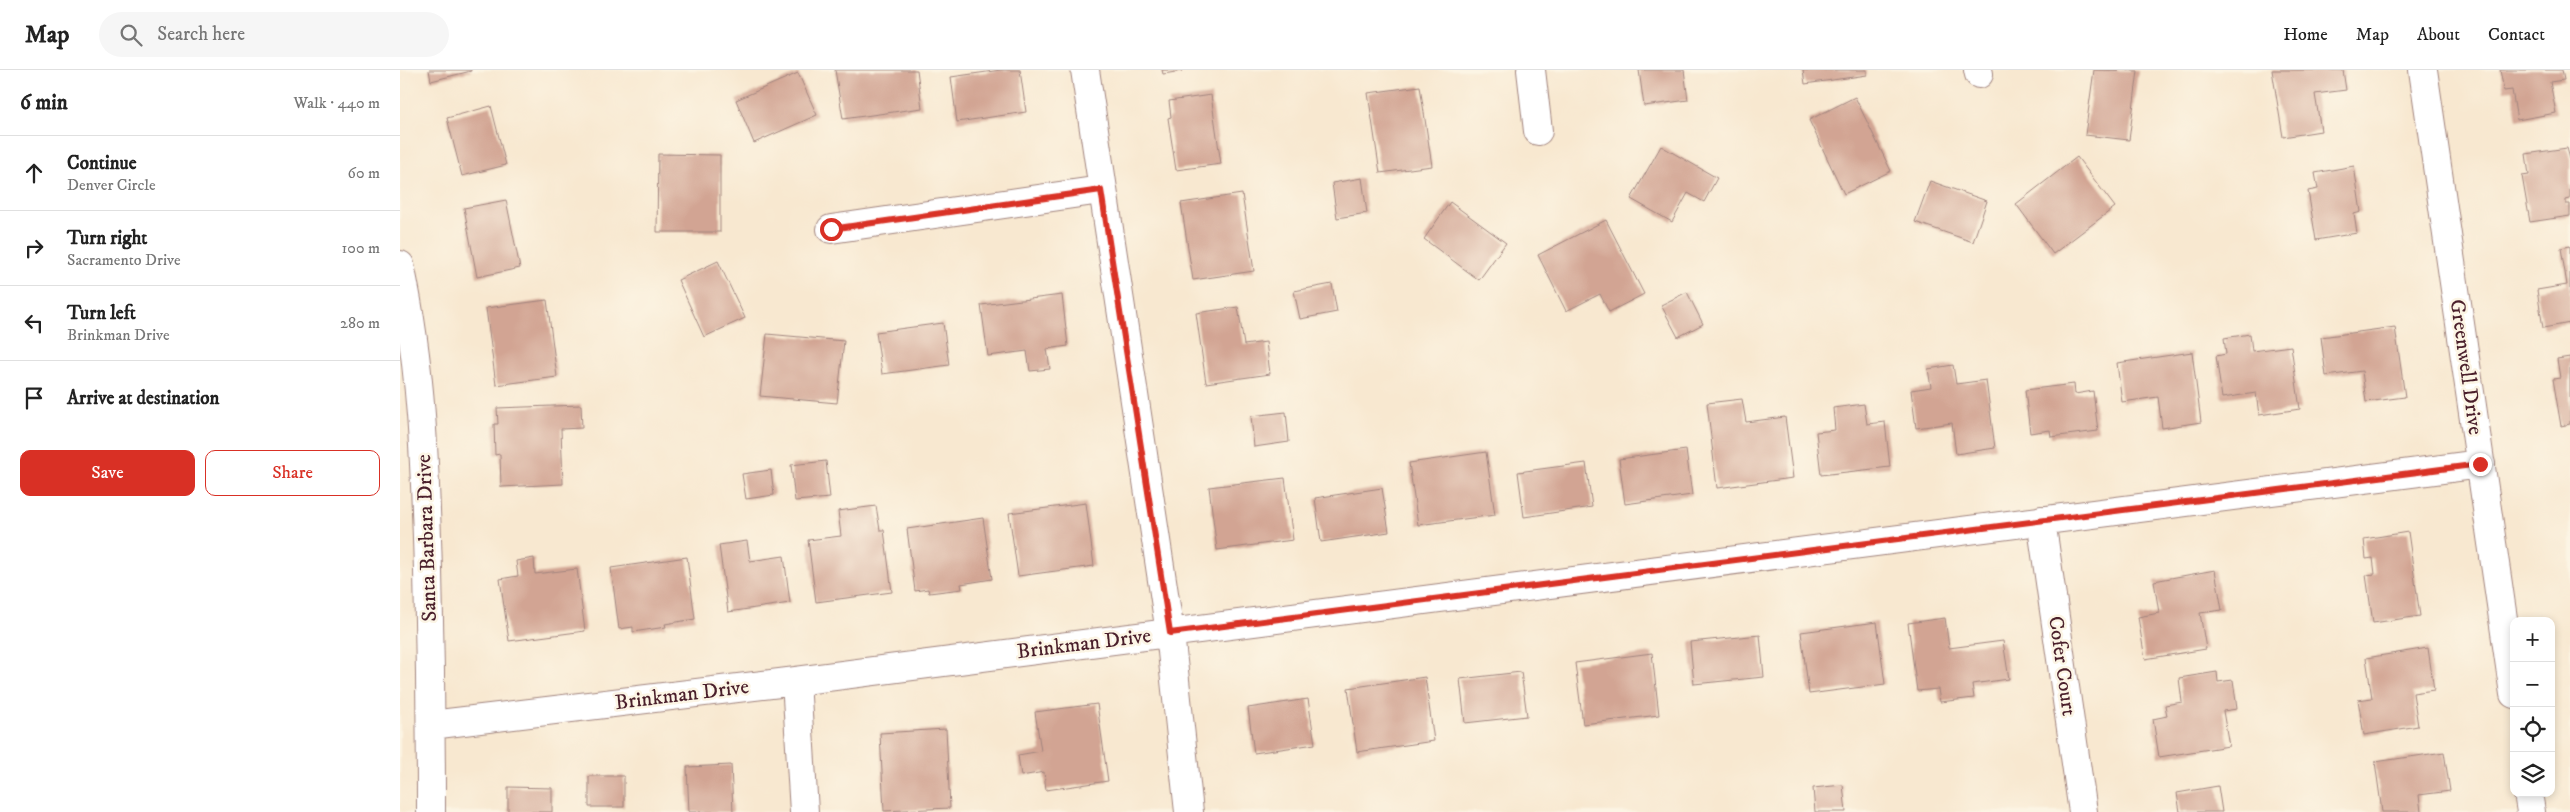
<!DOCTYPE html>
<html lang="en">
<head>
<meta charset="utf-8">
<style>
  :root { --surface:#fff; --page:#f6f6f6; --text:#222; --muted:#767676; --line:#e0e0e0; --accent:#d93025 }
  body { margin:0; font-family:"IM FELL DW Pica",serif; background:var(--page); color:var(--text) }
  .controls { position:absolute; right:15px; bottom:15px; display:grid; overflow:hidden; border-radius:10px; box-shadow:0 2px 8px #0003 }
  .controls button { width:45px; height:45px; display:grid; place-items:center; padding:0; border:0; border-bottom:1px solid var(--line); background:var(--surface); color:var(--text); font:25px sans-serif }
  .stop { position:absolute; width:15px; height:15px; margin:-11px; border:4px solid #d93025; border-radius:50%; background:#fff }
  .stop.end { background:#d93025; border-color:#fff; box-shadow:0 1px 5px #0008 }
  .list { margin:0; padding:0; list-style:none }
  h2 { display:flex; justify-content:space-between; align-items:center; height:65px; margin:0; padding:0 20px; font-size:21px }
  h2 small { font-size:16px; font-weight:400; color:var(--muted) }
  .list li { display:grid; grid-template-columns:32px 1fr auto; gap:15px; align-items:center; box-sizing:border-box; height:75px; padding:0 20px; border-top:1px solid var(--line) }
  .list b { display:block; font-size:19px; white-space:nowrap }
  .list p { margin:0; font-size:16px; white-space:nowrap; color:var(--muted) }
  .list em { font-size:16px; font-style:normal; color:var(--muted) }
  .actions { display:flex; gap:10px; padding:15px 20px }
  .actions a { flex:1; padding:11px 0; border:1px solid var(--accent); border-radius:10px; text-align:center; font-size:18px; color:var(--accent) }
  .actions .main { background:var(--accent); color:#fff }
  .icon { flex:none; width:28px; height:28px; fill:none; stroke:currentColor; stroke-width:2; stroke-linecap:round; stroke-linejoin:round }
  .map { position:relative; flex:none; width:2170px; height:742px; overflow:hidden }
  header { display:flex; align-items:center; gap:30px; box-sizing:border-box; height:70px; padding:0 25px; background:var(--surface); border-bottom:1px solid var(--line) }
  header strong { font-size:24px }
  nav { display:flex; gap:28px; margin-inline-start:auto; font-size:18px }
  .search { width:350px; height:45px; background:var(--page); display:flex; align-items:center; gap:12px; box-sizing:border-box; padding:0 18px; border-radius:28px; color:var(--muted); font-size:19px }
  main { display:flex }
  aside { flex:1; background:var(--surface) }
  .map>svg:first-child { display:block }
  .building { fill:#d2a493 }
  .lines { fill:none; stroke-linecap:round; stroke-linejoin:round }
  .minor-casing { stroke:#a1847e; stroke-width:30 }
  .minor { stroke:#fff; stroke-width:28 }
  .route { stroke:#d93025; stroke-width:6 }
  .labels { text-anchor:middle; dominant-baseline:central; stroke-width:5; stroke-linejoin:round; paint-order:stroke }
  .street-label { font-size:21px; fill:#4a1f2b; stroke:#fcf5e5 }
</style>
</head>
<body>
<header>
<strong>Map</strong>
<div class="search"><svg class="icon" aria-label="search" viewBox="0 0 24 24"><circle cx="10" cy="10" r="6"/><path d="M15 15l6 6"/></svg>Search here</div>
<nav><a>Home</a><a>Map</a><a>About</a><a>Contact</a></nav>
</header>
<main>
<aside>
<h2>6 min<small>Walk · 440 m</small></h2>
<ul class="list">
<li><svg class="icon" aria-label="ahead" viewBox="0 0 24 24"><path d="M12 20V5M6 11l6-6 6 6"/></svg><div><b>Continue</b><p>Denver Circle</p></div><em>60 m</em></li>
<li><svg class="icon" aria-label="right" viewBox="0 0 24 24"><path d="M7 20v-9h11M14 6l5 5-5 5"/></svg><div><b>Turn right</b><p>Sacramento Drive</p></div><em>100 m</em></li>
<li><svg class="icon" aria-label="left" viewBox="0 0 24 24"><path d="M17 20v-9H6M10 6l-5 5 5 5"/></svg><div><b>Turn left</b><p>Brinkman Drive</p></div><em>280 m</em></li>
<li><svg class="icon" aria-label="arrive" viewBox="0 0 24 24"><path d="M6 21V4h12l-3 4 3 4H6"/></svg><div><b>Arrive at destination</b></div></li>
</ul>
<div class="actions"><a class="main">Save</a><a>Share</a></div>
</aside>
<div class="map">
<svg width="2170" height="742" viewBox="0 0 2170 742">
  <rect width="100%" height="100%" fill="#fcf5e5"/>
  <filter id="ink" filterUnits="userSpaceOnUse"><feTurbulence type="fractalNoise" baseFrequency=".02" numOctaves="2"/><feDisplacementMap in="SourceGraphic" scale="10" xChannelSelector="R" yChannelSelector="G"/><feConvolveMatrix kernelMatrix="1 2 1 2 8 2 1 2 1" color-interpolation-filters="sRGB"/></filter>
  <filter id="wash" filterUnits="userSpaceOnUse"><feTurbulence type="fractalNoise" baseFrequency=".0096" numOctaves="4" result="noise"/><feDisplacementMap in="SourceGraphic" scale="20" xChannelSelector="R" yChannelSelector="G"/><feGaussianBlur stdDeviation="1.12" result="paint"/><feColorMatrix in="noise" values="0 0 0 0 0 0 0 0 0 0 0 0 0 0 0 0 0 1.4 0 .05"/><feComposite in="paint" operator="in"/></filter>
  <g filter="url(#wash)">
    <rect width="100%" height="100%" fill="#f8e8d0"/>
    <g id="blocks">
      <path class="building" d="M 29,0 L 71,0 L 71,1 L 31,11 Z
        M 435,0 L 517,0 L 522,38 L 443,49 Z
        M 601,0 L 620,0 L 626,42 L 557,52 L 551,7 Z
        M 762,0 L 782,0 L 782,1 L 763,4 Z
        M 1239,0 L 1284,0 L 1288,30 L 1244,36 Z
        M 1403,0 L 1467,0 L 1467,5 L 1405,14 Z
        M 1694,0 L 1738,1 L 1729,70 L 1685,65 Z
        M 1872,0 L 1943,0 L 1946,20 L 1915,24 L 1921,61 L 1883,67 Z
        M 2100,0 L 2162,0 L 2164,10 L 2150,12 L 2156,43 L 2117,50 L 2112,20 L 2104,21 Z
        M 398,3 L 417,45 L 354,73 L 336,30 Z
        M 1020,16 L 1032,96 L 980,103 L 968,23 Z
        M 811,25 L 821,94 L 776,100 L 768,48 L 771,47 L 769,31 Z
        M 1455,27 L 1491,101 L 1444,124 L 1409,50 Z
        M 91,36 L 106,95 L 62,106 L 47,48 Z
        M 1261,76 L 1317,108 L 1304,132 L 1288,123 L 1272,152 L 1231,129 Z
        M 2167,78 L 2170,89 L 2170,129 L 2166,130 L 2166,134 L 2170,134 L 2170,146 L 2130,152 L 2122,106 L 2129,105 L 2126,84 Z
        M 258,84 L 320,85 L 320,162 L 257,162 Z
        M 1677,87 L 1715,137 L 1653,184 L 1616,134 Z
        M 1954,96 L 1961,142 L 1954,144 L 1957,163 L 1916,170 L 1908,121 L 1918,119 L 1915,103 Z
        M 962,108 L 967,143 L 937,148 L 932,113 Z
        M 1530,111 L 1587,131 L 1573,172 L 1515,152 Z
        M 842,124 L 854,201 L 793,210 L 781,133 Z
        M 106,130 L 120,198 L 77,207 L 64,138 Z
        M 1050,132 L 1106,173 L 1079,210 L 1024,169 Z
        M 1206,150 L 1244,224 L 1209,242 L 1200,224 L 1166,241 L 1138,185 Z
        M 2170,176 L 2170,253 L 2143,258 L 2137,220 L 2167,215 L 2161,178 Z
        M 318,191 L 345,248 L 304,267 L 278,210 Z
        M 932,214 L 937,242 L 900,249 L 894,221 Z
        M 1287,222 L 1303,254 L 1278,267 L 1261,235 Z
        M 662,225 L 668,276 L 647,279 L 650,299 L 630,301 L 627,281 L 588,286 L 581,235 Z
        M 147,230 L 157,307 L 96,315 L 86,238 Z
        M 838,237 L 844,275 L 866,272 L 870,304 L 806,313 L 796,243 Z
        M 543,253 L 549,295 L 482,304 L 476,262 Z
        M 1995,257 L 2005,327 L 1966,332 L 1962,301 L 1926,306 L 1921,267 Z
        M 367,264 L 444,271 L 437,333 L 360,326 Z
        M 1850,264 L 1852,281 L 1891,276 L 1900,339 L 1859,345 L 1856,323 L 1822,328 L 1816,286 L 1826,284 L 1824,268 Z
        M 1792,282 L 1801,352 L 1762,358 L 1758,327 L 1722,332 L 1717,293 Z
        M 2170,287 L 2170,354 L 2161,356 L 2153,309 L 2160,308 L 2157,289 Z
        M 1553,295 L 1556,314 L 1586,310 L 1595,378 L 1556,384 L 1552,353 L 1516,358 L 1511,320 L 1531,317 L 1528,299 Z
        M 1674,314 L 1675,324 L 1693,321 L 1698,361 L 1651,367 L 1650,360 L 1630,363 L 1625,320 Z
        M 1342,329 L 1346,352 L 1385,347 L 1393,408 L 1317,418 L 1307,333 Z
        M 1464,334 L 1467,354 L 1485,352 L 1490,397 L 1421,405 L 1416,362 L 1435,360 L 1433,338 Z
        M 181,335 L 182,358 L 161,359 L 163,414 L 101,417 L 100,384 L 95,385 L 94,354 L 98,354 L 97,338 Z
        M 886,342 L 889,372 L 854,377 L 851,346 Z
        M 1286,380 L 1292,425 L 1225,434 L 1219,389 Z
        M 1086,382 L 1095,445 L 1018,455 L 1009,393 Z
        M 426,391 L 430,428 L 395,431 L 391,395 Z
        M 1186,393 L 1192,437 L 1124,447 L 1118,402 Z
        M 371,400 L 374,425 L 346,429 L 342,404 Z
        M 885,408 L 893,470 L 817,480 L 809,417 Z
        M 982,418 L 989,462 L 921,472 L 915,428 Z
        M 686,433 L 694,496 L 618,506 L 609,443 Z
        M 476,436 L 480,460 L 484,460 L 492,522 L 416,532 L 408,470 L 441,466 L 438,441 Z
        M 583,448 L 592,509 L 561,514 L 562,519 L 529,523 L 528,519 L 515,521 L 507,459 Z
        M 2008,462 L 2020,546 L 1973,553 L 1966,505 L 1975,504 L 1973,488 L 1966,489 L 1964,469 Z
        M 347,471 L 350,491 L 384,486 L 390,533 L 328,542 L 319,475 Z
        M 287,487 L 295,549 L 265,554 L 266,557 L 233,562 L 233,557 L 219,559 L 211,498 Z
        M 134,488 L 135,504 L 177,499 L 185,561 L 109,571 L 100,509 L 118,506 L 116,491 Z
        M 1815,500 L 1822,540 L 1800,543 L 1806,579 L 1745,589 L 1738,547 L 1759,543 L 1754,511 Z
        M 1545,548 L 1549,578 L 1603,571 L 1609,609 L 1572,614 L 1574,628 L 1540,632 L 1538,619 L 1517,621 L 1508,553 Z
        M 1477,552 L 1485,614 L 1409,624 L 1401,562 Z
        M 1360,565 L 1364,607 L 1294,614 L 1290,572 Z
        M 2028,578 L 2034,620 L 2013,623 L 2018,656 L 1964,665 L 1958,630 L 1972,628 L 1966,588 Z
        M 1252,583 L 1259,645 L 1183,654 L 1175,593 Z
        M 1121,602 L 1127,646 L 1065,653 L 1060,609 Z
        M 1817,602 L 1818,612 L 1833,610 L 1837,639 L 1823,641 L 1829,676 L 1759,687 L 1753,649 L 1767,646 L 1765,635 L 1782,632 L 1779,608 Z
        M 1025,607 L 1034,671 L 957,682 L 948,618 Z
        M 908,629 L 915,674 L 854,683 L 848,638 Z
        M 697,634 L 708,711 L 646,720 L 644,702 L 621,706 L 618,685 L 641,681 L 635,642 Z
        M 546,659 L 550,738 L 484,741 L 480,663 Z
        M 2044,682 L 2050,721 L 2019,725 L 2021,742 L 1982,742 L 1975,692 Z
        M 331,695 L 333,742 L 289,742 L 287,697 Z
        M 189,706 L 224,706 L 224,737 L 189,737 Z
        M 1443,715 L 1446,742 L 1415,742 L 1413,718 Z
        M 1818,716 L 1822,742 L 1780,742 L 1777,723 Z
        M 108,717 L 152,718 L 152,742 L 108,742 Z"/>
    </g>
  </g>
  <g filter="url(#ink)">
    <use href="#blocks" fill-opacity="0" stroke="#a1847e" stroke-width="1"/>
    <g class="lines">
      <defs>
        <path id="minor" d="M 685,0 L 770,563 L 789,742
          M 1131,0 L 1138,61
          M 1578,0 L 1579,4
          M 2023,0 L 2114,624
          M 431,159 L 701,120
          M 0,195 C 22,296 25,397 28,500 C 30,581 31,661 31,742
          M 1641,450 L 1683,742
          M 396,611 L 404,742
          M 31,655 L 396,611 L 2081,394
          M 2128,723 L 2131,742"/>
      </defs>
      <use href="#minor" class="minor-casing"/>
      <use href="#minor" class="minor"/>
    </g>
  </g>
  <g class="lines" filter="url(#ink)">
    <path class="route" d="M 431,159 L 701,120 L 770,563 L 2080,394"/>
  </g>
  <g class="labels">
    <g class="street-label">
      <text transform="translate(2066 297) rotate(82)">Greenwell Drive</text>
      <text transform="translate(27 468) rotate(-92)">Santa Barbara Drive</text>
      <text transform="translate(684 574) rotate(-7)">Brinkman Drive</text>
      <text transform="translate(1662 596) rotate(82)">Cofer Court</text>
      <text transform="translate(282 625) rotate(-7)">Brinkman Drive</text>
    </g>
  </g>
</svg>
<div class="controls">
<button>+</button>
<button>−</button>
<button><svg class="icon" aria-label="locate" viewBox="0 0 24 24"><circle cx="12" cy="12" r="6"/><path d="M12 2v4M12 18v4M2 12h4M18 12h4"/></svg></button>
<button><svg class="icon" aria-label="layers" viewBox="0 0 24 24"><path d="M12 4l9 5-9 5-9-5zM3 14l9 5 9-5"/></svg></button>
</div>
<div class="stop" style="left:431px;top:159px"></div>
<div class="stop end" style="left:2080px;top:394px"></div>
</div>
</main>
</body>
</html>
